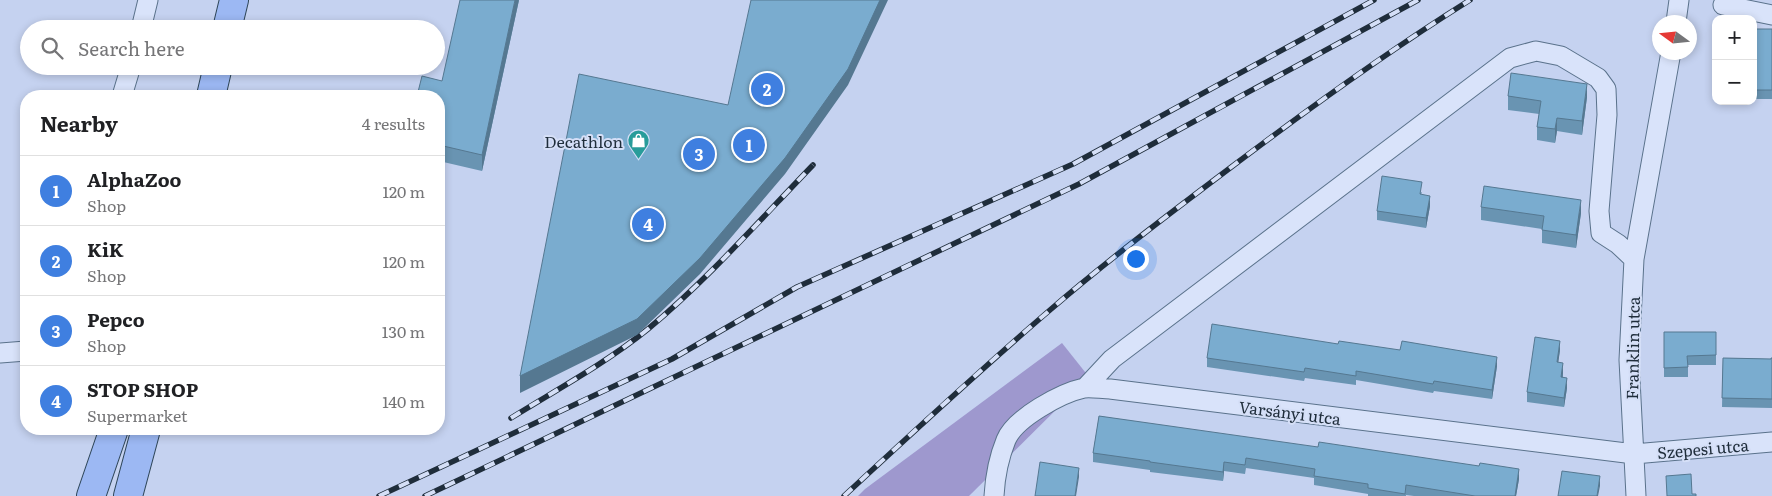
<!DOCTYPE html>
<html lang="en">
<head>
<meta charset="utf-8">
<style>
  :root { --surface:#fff; --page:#f6f6f6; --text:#202124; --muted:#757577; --line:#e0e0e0; --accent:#d93025 }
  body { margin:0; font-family:Literata,serif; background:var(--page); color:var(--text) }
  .controls { position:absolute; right:15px; top:15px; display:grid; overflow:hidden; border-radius:10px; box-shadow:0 2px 8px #0003 }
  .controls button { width:45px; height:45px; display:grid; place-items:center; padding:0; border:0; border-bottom:1px solid var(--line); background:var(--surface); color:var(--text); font:25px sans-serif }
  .compass { position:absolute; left:1652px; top:15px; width:45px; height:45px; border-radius:50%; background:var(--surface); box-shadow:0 2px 8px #0003; rotate:285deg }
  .you { position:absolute; left:1135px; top:258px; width:18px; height:18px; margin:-12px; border:4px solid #fff; border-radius:50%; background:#1a73e8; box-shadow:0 0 0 8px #1a73e833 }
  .badge { display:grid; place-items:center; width:32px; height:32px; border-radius:50%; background:var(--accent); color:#fff; font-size:16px; font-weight:700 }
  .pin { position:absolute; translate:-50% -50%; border:2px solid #fff; box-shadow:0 1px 5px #0006 }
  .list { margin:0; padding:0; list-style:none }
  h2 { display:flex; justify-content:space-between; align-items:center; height:65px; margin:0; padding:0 20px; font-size:21px }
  h2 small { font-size:16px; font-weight:400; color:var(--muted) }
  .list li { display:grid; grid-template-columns:32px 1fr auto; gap:15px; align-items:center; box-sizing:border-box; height:70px; padding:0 20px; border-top:1px solid var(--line) }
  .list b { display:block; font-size:19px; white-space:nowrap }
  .list p { margin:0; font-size:16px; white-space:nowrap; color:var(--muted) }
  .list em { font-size:16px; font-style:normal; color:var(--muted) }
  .icon { flex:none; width:28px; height:28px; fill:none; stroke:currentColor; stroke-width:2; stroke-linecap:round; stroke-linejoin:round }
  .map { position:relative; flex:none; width:1772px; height:496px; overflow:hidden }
  .search { position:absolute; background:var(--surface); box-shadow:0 2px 8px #0003; left:20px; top:20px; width:425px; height:55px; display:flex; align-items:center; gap:12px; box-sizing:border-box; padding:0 18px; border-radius:28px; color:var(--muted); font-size:19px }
  .panel { position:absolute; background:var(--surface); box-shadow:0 2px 8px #0003; left:20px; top:90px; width:425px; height:345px; border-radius:20px }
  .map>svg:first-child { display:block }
  .green { fill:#9e98ce }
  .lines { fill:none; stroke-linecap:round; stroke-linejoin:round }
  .minor-casing { stroke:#5a728b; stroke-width:21 }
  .primary-casing { stroke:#2e4659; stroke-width:30 }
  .minor { stroke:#d9e3fa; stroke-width:19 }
  .primary { stroke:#9cb8f3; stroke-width:28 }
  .rail-casing { stroke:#1f2d3b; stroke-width:5.5 }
  .rail { stroke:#d5dff7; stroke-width:4; stroke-dasharray:11; stroke-linecap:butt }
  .wall { fill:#6994b2 }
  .shaded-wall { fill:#557891 }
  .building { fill:#7aaccf; stroke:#557891 }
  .labels { text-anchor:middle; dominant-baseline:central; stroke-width:4; stroke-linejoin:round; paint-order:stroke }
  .poi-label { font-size:16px; fill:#1f2d3b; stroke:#d5dff7; text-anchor:end }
  .street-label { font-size:16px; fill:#1f2d3b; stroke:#d5dff7 }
</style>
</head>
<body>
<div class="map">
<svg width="1772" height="496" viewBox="0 0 1772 496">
  <rect width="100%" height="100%" fill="#c5d2f0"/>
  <path class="green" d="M 1062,343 L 1089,377 L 969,496 L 858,496 L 865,489 Z"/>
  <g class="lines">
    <defs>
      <path id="minor" d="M 1723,5 L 1772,15
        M 1676,22 L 1679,0
        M 141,29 L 148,0
        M 122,96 L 131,66
        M 0,353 L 26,351
        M 1085,388 L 1112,359 L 1510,58 L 1536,51 L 1561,56 L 1598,78 L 1606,89 L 1607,115 L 1599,211 L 1601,233 L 1618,244 L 1634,259
        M 994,496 C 995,478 999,457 1006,440 C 1015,418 1061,393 1084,388 C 1092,387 1102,389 1110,389 L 1634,454 L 1772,442
        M 1636,496 L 1629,360 L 1634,259 L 1671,52"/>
      <path id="primary" d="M 227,29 L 234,0
        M 211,96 L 218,66
        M 91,496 L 114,429
        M 128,496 L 146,429"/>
    </defs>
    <use href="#minor" class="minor-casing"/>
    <use href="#primary" class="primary-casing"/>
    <use href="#minor" class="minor"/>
    <use href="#primary" class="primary"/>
    <defs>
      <path id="rail" d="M 511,418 C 556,390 606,363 648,329 C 707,280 759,221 813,165
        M 379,496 L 672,359 L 797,287 L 1073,164 L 1374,0
        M 425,496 L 1079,184 L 1418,0
        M 844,496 C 912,433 980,370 1050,310 C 1108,260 1169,214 1230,168 C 1308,109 1387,52 1470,0"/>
    </defs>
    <use href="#rail" class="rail-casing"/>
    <use href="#rail" class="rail"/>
  </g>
  <path class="wall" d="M 519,0 L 482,171 L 439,161 L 439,96 L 442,81 Z
    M 1755,29 L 1772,29 L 1772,99 L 1756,99 Z
    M 1508,96 L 1587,97 L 1582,135 L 1557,131 L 1555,143 L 1537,140 L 1537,127 L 1539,114 L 1508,110 Z
    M 1422,192 L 1421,195 L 1430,206 L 1426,228 L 1377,220 L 1377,211 Z
    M 1481,207 L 1581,213 L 1576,248 L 1542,243 L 1542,229 L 1481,220 Z
    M 1664,332 L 1716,332 L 1716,365 L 1688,365 L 1688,377 L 1664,377 Z
    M 1338,344 L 1497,366 L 1492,399 L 1434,391 L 1433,393 L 1356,380 L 1356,385 L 1305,378 L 1304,381 L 1207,367 L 1207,358 Z
    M 1560,350 L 1558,362 L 1563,373 L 1563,377 L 1567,388 L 1564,407 L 1527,402 L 1527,392 Z
    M 1723,358 L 1771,359 L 1772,358 L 1772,408 L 1722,407 Z
    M 1099,416 L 1519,479 L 1516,496 L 1414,496 L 1406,495 L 1406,496 L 1368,496 L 1368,494 L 1314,485 L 1314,478 L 1246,468 L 1245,474 L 1224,471 L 1223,481 L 1150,472 L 1150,470 L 1093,462 L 1093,453 Z"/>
  <path class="shaded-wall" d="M 515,0 L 519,0 L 482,171 L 482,155 Z
    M 880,0 L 888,0 L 848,85 L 785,174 L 700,274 L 637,335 L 520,393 L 520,376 Z
    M 1587,84 L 1587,97 L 1582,135 L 1582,121 Z
    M 1557,118 L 1557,131 L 1555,143 L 1555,129 Z
    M 1430,196 L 1430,206 L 1426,228 L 1426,218 Z
    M 1581,200 L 1581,213 L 1576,248 L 1576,235 Z
    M 1560,341 L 1560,350 L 1557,372 L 1557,362 Z
    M 1497,357 L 1497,366 L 1492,399 L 1492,390 Z
    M 1563,363 L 1563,373 L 1561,387 L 1561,377 Z
    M 1567,378 L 1567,388 L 1564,407 L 1564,398 Z
    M 1224,462 L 1224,471 L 1223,481 L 1223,472 Z
    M 1079,468 L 1079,477 L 1076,496 L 1075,496 Z
    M 1519,469 L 1519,479 L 1516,496 L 1515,496 Z
    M 1600,476 L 1600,486 L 1598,496 L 1597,496 Z"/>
  <path class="building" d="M 460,0 L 515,0 L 482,155 L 439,145 L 439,96 L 417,96 L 422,76 L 442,81 Z
    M 751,0 L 880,0 L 848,69 L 785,158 L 700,258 L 637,319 L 520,376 L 579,74 L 728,105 Z
    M 1755,29 L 1772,29 L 1772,90 L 1756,90 Z
    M 1511,73 L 1587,84 L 1582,121 L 1557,118 L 1555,129 L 1537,127 L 1541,101 L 1508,96 Z
    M 1382,176 L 1422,182 L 1420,194 L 1430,196 L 1426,218 L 1377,211 Z
    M 1484,186 L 1581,200 L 1576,235 L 1542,230 L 1544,216 L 1481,207 Z
    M 1212,324 L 1338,344 L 1339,341 L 1400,350 L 1402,341 L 1497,357 L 1492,390 L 1434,381 L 1433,384 L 1356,371 L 1356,376 L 1305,368 L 1304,372 L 1207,358 Z
    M 1664,332 L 1716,332 L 1716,355 L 1687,356 L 1688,367 L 1664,368 Z
    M 1535,337 L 1560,341 L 1557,362 L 1563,363 L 1561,377 L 1567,378 L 1564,398 L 1527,392 Z
    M 1723,358 L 1771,359 L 1771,358 L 1772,358 L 1772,399 L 1722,398 Z
    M 1099,416 L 1318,447 L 1319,442 L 1479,466 L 1480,463 L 1519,469 L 1515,496 L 1475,496 L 1406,485 L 1405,494 L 1368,488 L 1368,484 L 1314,476 L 1315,469 L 1246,458 L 1245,465 L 1224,462 L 1223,472 L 1150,462 L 1150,461 L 1093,453 Z
    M 1040,462 L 1079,468 L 1075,496 L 1035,496 Z
    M 1562,471 L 1600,476 L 1597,496 L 1558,496 Z
    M 1691,474 L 1692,494 L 1696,494 L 1696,496 L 1667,496 L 1666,476 Z"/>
  <defs>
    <symbol id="shop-pin" viewBox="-11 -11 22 30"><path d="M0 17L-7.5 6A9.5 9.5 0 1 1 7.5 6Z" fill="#289c9a" stroke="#d5dff7"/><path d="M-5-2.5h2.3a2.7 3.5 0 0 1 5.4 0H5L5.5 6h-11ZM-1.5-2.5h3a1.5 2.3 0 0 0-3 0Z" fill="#fff"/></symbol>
  </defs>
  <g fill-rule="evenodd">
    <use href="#shop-pin" x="626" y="128" width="25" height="34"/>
  </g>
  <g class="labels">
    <g class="poi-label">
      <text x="623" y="141">Decathlon</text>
    </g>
    <g class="street-label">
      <text transform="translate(1632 348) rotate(-89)">Franklin utca</text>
      <text transform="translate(1290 412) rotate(7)">Varsányi utca</text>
      <text transform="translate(1703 448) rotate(-5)">Szepesi utca</text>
    </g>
  </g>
</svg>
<div class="controls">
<button>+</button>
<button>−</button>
</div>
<svg class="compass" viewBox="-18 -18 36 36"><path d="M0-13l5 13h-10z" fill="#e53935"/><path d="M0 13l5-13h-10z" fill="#757577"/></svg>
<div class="you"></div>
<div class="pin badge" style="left:749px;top:145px;background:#3f7fe0">1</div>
<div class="pin badge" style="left:767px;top:89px;background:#3f7fe0">2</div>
<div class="pin badge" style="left:699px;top:154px;background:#3f7fe0">3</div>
<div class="pin badge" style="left:648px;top:224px;background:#3f7fe0">4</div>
<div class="search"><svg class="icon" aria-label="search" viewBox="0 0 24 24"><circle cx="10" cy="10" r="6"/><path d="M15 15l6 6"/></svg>Search here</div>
<section class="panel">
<h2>Nearby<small>4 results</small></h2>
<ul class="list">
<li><span class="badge" style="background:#3f7fe0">1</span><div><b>AlphaZoo</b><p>Shop</p></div><em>120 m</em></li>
<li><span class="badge" style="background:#3f7fe0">2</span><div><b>KiK</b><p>Shop</p></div><em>120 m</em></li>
<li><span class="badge" style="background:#3f7fe0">3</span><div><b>Pepco</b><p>Shop</p></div><em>130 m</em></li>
<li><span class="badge" style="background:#3f7fe0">4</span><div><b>STOP SHOP</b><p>Supermarket</p></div><em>140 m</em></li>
</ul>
</section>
</div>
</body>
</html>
